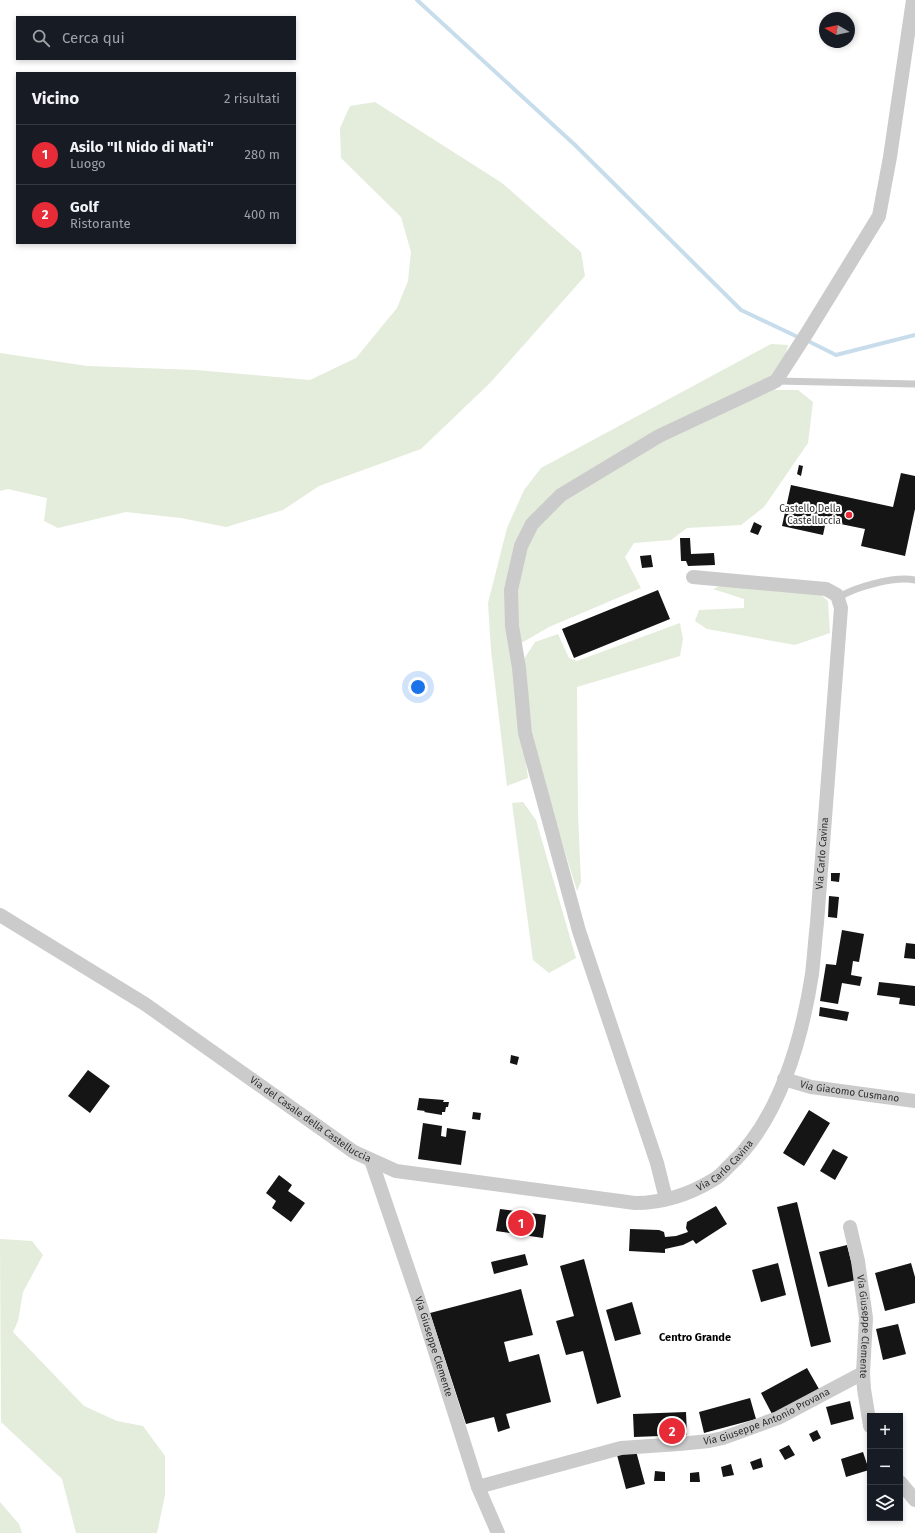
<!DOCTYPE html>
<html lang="it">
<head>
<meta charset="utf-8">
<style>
  :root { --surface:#171b24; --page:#242831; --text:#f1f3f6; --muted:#9ea1a6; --line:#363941; --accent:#e82c37 }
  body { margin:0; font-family:"Fira Sans",sans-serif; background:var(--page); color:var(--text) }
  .controls { position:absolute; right:12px; bottom:12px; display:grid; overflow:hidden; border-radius:0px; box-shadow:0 2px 6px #0003 }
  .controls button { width:36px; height:36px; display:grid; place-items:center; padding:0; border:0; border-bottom:1px solid var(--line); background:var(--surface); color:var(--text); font:20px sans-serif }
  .compass { position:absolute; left:819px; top:12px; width:36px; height:36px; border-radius:50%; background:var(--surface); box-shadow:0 2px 6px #0003; rotate:279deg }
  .you { position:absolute; left:418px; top:687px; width:14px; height:14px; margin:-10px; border:3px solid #fff; border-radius:50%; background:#1a73e8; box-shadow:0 0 0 6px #1a73e833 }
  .badge { display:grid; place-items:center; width:26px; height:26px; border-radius:50%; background:var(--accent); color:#fff; font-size:13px; font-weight:700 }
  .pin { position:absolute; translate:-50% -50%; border:2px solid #fff; box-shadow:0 1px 4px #0006 }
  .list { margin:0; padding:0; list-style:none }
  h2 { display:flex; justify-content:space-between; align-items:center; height:52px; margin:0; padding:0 16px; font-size:17px }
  h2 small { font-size:13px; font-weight:400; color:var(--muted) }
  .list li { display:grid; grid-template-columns:26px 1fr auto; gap:12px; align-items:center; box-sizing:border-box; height:60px; padding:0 16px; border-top:1px solid var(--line) }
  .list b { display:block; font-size:15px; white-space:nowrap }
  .list p { margin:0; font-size:13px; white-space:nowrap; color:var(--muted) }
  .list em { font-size:13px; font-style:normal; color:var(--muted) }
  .icon { flex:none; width:22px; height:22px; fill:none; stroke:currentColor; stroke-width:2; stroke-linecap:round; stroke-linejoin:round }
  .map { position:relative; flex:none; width:915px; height:1533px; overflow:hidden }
  .search { position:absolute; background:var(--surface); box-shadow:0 2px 6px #0003; left:16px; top:16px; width:280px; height:44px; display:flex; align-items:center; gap:10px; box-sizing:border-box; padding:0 14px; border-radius:0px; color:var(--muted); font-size:15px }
  .panel { position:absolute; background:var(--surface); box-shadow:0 2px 6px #0003; left:16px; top:72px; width:280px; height:172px; border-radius:0px }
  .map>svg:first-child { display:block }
  .green { fill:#e4ecdb }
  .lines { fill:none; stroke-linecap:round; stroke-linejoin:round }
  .stream { stroke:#c7ddec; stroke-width:4 }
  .building { fill:#151515 }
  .lane { stroke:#cbcbcb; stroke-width:7 }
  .street { stroke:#cbcbcb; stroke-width:14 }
  .poi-dot { fill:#e82c37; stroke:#fff; stroke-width:1.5 }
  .labels { text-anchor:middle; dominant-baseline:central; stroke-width:4; stroke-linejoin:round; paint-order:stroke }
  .poi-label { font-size:10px; fill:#2e2e2e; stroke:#fff; text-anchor:end }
  .street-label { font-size:10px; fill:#2e2e2e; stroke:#fff }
  .neighbourhood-label { font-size:11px; font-weight:bold; fill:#000; stroke:#fff }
</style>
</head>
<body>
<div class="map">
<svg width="915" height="1533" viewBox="0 0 915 1533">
  <rect width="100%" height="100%" fill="#fff"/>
  <path class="green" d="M 375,102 L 502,183 L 581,252 L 585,276 L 490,383 L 421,449 L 319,486 L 283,510 L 226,527 L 181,518 L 126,512 L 58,528 L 44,521 L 47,498 L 8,489 L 0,491 L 0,353 L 87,366 L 196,370 L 310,380 L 356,358 L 397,308 L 408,281 L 411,252 L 401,217 L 341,158 L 340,128 L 350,106 Z
    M 771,344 L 788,345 L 783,365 L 769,383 L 776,390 L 798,390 L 813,402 L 808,443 L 764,507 L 741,525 L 687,528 L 671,540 L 634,543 L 625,557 L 641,588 L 549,627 L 518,645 L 513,668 L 528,778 L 507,786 L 491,650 L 488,603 L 507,528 L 524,490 L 541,468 Z
    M 722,585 L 821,595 L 828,601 L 830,633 L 795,645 L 707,629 L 695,621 L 699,610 L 744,608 L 744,599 L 713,589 Z
    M 680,623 L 683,639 L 680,656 L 577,687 L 578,815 L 581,882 L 577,891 L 534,752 L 524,659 L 535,642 L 558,634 L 569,658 L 577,661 Z
    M 523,802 L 536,820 L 576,958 L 549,973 L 533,960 L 512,803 Z
    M 0,1239 L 32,1241 L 43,1255 L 23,1292 L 18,1321 L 13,1332 L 84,1406 L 117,1421 L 143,1426 L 165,1456 L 165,1495 L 157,1533 L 76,1533 L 62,1479 L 1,1422 Z
    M 0,1502 L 19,1524 L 22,1533 L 0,1533 Z"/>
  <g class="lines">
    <path class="stream" d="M 417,0 L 575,145 L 741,310 L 800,338
      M 810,342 L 836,355 L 915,335"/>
  </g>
  <path class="building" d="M 799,465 L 803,466 L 801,476 L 797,474 Z
    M 901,473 L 915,476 L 915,509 L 905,556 L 861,546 L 865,529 L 826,521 L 823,535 L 782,526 L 791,485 L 893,507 Z
    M 754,522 L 762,526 L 758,535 L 750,532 Z
    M 680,538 L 690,538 L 691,554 L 714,553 L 715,565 L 688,566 L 686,561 L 681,561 Z
    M 651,555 L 653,567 L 642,568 L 640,556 Z
    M 658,590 L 670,619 L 574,658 L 562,629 Z
    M 831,873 L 840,873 L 839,882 L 831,881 Z
    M 829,896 L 839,897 L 837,918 L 828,917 Z
    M 842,930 L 864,934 L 859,962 L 853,961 L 851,975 L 862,977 L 860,986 L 842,983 L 838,1004 L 820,1001 L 826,964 L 836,965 Z
    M 906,943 L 915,944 L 915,959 L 904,958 Z
    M 879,982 L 915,986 L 915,1006 L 899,1004 L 900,998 L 877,995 Z
    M 820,1007 L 849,1012 L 847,1021 L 819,1016 Z
    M 511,1055 L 519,1057 L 517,1065 L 510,1063 Z
    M 88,1070 L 110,1086 L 90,1113 L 68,1096 Z
    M 419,1098 L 444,1100 L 443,1102 L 449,1102 L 448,1107 L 446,1107 L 445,1112 L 442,1112 L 442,1115 L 424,1112 L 425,1111 L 417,1110 Z
    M 809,1110 L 830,1123 L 804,1166 L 783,1153 Z
    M 473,1112 L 481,1113 L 480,1120 L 472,1119 Z
    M 423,1123 L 442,1126 L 441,1136 L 446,1137 L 447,1128 L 466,1131 L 461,1165 L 418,1159 Z
    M 833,1149 L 848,1157 L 835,1180 L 820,1171 Z
    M 279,1175 L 292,1185 L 288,1191 L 305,1203 L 291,1222 L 272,1208 L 276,1201 L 266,1193 Z
    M 797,1202 L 831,1342 L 811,1347 L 777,1207 Z
    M 716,1206 L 727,1224 L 696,1244 L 693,1240 L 683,1245 L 665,1249 L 665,1253 L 629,1251 L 630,1229 L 659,1230 L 664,1232 L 665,1237 L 676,1236 L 688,1232 L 686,1228 L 687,1222 Z
    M 500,1209 L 546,1215 L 543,1238 L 496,1231 Z
    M 847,1245 L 856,1280 L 828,1287 L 819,1252 Z
    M 525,1254 L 528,1265 L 494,1274 L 491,1262 Z
    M 584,1259 L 621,1397 L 597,1404 L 583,1351 L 566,1355 L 556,1321 L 574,1316 L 560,1266 Z
    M 778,1263 L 786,1295 L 761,1302 L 752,1270 Z
    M 911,1263 L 915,1277 L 915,1303 L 885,1311 L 875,1273 Z
    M 521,1289 L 533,1335 L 504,1342 L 509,1362 L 539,1354 L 551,1402 L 506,1414 L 510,1428 L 498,1432 L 494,1417 L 466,1424 L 430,1313 Z
    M 632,1302 L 641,1334 L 615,1341 L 606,1310 Z
    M 898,1324 L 906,1354 L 883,1360 L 876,1329 Z
    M 807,1368 L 819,1389 L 772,1414 L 761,1393 Z
    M 750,1398 L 756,1419 L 704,1433 L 699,1412 Z
    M 850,1401 L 854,1419 L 831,1425 L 826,1407 Z
    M 686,1412 L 687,1435 L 634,1437 L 633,1414 Z
    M 817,1430 L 821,1438 L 813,1442 L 809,1434 Z
    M 789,1445 L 795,1455 L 785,1460 L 779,1450 Z
    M 636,1451 L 645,1484 L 626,1489 L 617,1455 Z
    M 863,1452 L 869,1470 L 846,1477 L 841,1459 Z
    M 761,1458 L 763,1467 L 753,1470 L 750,1462 Z
    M 731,1464 L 734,1475 L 723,1477 L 721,1467 Z
    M 655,1471 L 665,1472 L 665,1481 L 654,1481 Z
    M 699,1472 L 700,1482 L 690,1482 L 690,1473 Z"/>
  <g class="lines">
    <path class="lane" d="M 776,381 L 915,384
      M 838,598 C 854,587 895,576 915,580"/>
    <g class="street">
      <path id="s1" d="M 0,915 L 145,1004 L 354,1152 L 396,1171 L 635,1203 C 662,1203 690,1194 713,1180 C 719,1177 724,1171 729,1166 C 779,1121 802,1039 812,974 C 814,957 815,940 817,923 L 841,608 L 837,595 L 826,589 L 693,577"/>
      <path id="s2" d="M 784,1079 L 811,1087 L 915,1101"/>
      <path id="s3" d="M 371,1160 L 419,1301 L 478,1487 L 498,1533"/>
      <path d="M 666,1199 L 657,1163 L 579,931 L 525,733 L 519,668 L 512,626 L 511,590 L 521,546 L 532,524 L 561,495 L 659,436 L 776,381 L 807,333 L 879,216 L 890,157 L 913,0"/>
      <path id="s4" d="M 850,1227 L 858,1261 L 866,1318 L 863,1373 L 864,1389 L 870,1426"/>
      <path d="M 900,1482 L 915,1500"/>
      <path id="s5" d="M 478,1487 L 621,1448 L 679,1444 L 709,1441 L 723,1438 L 778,1418 L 863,1373"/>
    </g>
  </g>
  <circle class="poi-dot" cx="849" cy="515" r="4"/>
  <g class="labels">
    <g class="poi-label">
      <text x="841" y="509">Castello Della<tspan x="841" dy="12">Castelluccia</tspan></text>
    </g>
    <g class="street-label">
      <text stroke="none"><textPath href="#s1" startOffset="1151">Via Carlo Cavina</textPath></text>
      <text stroke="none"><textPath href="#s2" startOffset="67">Via Giacomo Cusmano</textPath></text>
      <text stroke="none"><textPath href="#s1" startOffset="372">Via del Casale della Castelluccia</textPath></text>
      <text stroke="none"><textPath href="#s1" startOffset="814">Via Carlo Cavina</textPath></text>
      <text stroke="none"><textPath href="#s4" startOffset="101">Via Giuseppe Clemente</textPath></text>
      <text stroke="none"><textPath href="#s3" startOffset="197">Via Giuseppe Clemente</textPath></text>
      <text stroke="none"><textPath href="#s5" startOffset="299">Via Giuseppe Antonio Provana</textPath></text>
    </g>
    <g class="neighbourhood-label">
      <text x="695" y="1337">Centro Grande</text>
    </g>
  </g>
</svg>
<div class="controls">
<button>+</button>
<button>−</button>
<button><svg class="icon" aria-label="layers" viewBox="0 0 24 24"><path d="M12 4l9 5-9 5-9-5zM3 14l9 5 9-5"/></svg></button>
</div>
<svg class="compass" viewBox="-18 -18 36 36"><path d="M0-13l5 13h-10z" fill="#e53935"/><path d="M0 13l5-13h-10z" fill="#9ea1a6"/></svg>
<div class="you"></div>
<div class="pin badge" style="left:521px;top:1223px">1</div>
<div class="pin badge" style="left:672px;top:1431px">2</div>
<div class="search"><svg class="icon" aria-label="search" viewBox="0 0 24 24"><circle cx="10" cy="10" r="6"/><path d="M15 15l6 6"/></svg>Cerca qui</div>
<section class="panel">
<h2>Vicino<small>2 risultati</small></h2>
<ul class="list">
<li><span class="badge">1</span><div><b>Asilo &quot;Il Nido di Natì&quot;</b><p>Luogo</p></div><em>280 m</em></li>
<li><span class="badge">2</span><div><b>Golf</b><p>Ristorante</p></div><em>400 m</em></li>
</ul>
</section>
</div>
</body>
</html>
